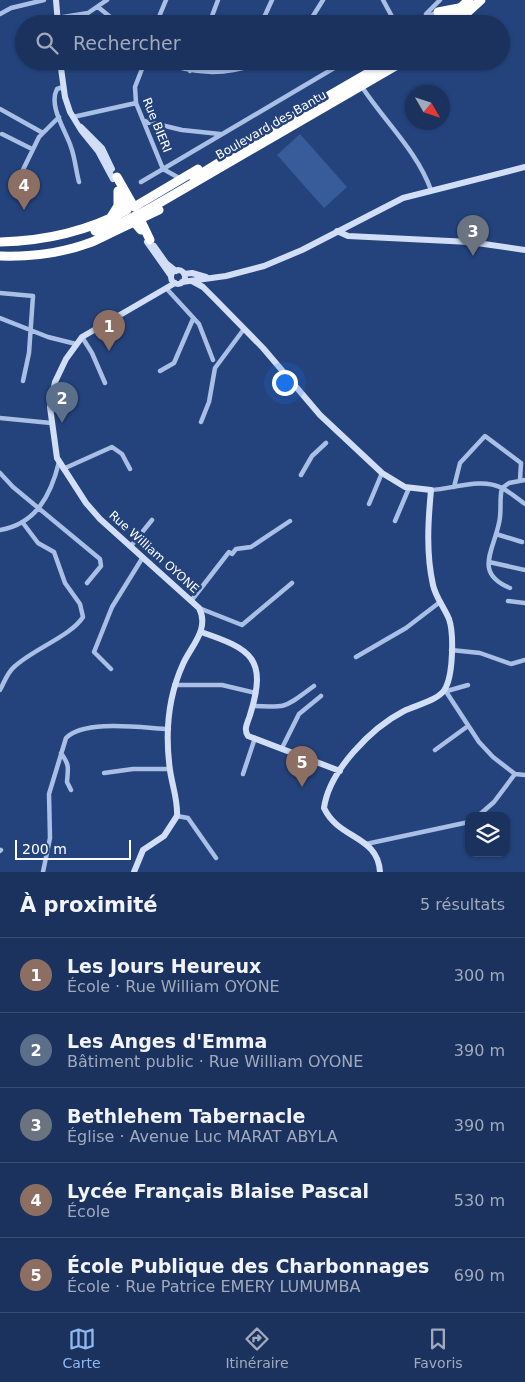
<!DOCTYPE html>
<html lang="fr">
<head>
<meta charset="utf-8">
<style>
  :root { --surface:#1b325e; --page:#243a64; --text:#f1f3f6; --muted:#a0aabc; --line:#394d73; --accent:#90b9f0 }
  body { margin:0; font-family:"DejaVu Sans",sans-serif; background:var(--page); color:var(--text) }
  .controls { position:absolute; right:15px; bottom:15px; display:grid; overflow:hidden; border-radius:10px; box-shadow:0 1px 4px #0004 }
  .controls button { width:45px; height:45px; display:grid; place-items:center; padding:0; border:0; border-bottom:1px solid var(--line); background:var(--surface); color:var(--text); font:25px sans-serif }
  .compass { position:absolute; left:405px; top:85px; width:45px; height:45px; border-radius:50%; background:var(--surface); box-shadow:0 1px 4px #0004; rotate:129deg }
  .scale { position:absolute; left:15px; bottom:12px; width:116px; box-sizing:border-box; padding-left:5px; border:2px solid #fff; border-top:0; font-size:14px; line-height:18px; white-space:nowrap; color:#fff; -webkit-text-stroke:4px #24437d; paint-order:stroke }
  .you { position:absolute; left:284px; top:382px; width:18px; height:18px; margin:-12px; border:4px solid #fff; border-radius:50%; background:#1a73e8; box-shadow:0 0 0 8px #1a73e833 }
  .badge { display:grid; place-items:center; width:32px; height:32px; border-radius:50%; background:var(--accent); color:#fff; font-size:16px; font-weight:700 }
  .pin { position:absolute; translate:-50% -41px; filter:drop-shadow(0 1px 2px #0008) }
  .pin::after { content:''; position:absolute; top:26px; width:18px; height:15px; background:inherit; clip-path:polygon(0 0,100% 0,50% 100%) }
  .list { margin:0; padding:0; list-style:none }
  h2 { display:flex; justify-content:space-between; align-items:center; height:65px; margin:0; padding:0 20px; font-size:21px }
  h2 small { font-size:16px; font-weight:400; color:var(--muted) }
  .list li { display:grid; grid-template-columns:32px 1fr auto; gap:15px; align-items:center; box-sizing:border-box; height:75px; padding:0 20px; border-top:1px solid var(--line) }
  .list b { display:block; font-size:19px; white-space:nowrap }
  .list p { margin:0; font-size:16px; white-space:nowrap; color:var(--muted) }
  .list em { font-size:16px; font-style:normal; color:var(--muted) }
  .icon { flex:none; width:28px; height:28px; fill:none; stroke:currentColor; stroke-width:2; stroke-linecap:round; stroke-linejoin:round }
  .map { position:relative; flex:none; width:525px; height:872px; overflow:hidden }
  .search { position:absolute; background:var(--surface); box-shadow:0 1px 4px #0004; left:15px; right:15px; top:15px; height:55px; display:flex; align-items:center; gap:12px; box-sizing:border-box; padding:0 18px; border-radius:28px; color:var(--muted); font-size:19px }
  .sheet { height:440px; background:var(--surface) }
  nav { display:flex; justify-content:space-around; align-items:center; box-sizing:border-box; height:70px; border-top:1px solid var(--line); background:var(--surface); font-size:14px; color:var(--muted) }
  nav a { display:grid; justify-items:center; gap:2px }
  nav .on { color:var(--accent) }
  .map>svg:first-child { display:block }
  .green { fill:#385c9a }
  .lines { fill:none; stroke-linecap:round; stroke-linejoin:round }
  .street { stroke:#a9bfe5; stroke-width:4.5 }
  .secondary { stroke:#d2def5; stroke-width:6 }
  .highway { stroke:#fff; stroke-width:9 }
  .highway-bridge { stroke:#fff; stroke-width:9 }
  .labels { text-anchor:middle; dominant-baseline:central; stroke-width:5; stroke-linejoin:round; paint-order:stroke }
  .street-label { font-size:12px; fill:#fff; stroke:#24437d }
</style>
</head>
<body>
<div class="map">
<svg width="525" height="872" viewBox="0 0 525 872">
  <rect width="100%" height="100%" fill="#24437d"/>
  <path class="green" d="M 300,134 L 347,187 L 324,208 L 277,155 Z"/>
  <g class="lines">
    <path class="street" d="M 383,0 L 396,24
      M 98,7 L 119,24
      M 0,14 L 11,8 L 44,0
      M 426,14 L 440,0
      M 57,18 L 88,13 L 107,0
      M 156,24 L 166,0
      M 209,24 L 218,0
      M 261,24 L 272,0
      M 308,24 L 323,0
      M 409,24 L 438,12
      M 145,61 L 135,87 L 136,103 L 163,169 L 181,179
      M 160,61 C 194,75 229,76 262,61
      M 190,71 L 194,61
      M 63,87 L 57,89 C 48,106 66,131 71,147 C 75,158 76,171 79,182
      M 362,87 C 385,122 417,151 431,190
      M 0,109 L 43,133
      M 73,117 L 136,103
      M 144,121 L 182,130 L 220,134
      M 2,134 L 32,149
      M 141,182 L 346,61
      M 16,184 L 39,137 L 59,117
      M 166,288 L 199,324 L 213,360
      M 0,293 L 33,296 L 29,353 L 23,381
      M 0,318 L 48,337 L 76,344
      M 82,337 L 92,353 L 105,383
      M 160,371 L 174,363 L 193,319
      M 0,418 L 51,423
      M 201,422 L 209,402 L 215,368 L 244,329
      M 63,469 L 112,447 L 122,454 L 130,469
      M 0,473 L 13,487 L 100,559 L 101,566 L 87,583
      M 301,475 L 312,456 L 326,443
      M 454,487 L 460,463 L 485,436 L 521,463 L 520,480
      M 431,490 C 453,489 481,477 502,488 C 510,492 518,499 525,504
      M 369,504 L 382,473
      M 395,521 L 409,488
      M 0,530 C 36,524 51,495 59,462
      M 496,534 L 522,542
      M 131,546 L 152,520
      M 489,562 L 525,570
      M 510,588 C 474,573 493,552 499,523 C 502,511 499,499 502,488 L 509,483 L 525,480
      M 191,601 L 229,552 L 232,554 L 236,549 L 251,547 L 290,521
      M 508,601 L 525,603
      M 199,608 L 242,625 L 292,583
      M 451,650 L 480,653 L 511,664 L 525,660
      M 356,657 L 406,628 L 440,602
      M 111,669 L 94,652 L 112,607 L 143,557
      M 174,685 L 222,685 L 256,693
      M 0,690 C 4,683 7,673 14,667 C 33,649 71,636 83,617 L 80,604 L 65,583 L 54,552 L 38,543 L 23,523
      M 445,690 L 479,742 L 493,757 L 515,774
      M 447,691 L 468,685
      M 253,706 C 289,708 285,707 314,686
      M 282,748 L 299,714 L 321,696
      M 435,750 L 468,726
      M 61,753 C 70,766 68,767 67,782 L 71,790
      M 104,773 L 133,769 L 170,769
      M 243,774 L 255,738
      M 515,774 L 525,775
      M 177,816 L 188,818 L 216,858
      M 478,816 L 494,802 L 515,774
      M 366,844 L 469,822
      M 0,851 L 1,850
      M 43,872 L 50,838 L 49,794 L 66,738 C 85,719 143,728 169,729"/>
    <path class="secondary" d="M 56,0 L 58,24
      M 60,61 L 65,97 L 70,112 L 81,130 L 98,151 L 113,179
      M 81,127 L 102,148 L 112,169
      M 337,231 L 348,236 L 470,242 L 525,250
      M 147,242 L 171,276
      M 154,246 L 166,263 L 176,271
      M171 277a7 7 0 1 1 14 0a7 7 0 1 1-14 0Z
      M 184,274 L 192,273 L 206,277
      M 192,281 L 203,287 L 215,299 L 263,348 L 320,415 L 382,473 L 405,487 L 431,490 C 428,522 426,553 433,585 C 436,598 444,607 449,619 C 454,633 453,673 446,687 C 441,700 416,705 404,711 C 371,728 329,771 324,808 C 339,840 378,835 380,872
      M 182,282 L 226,276 L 264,266 L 302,250 L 403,198 L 525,167
      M 201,632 C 251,649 268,658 250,715 C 248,722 243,729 248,736 L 340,771
      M 134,872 L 143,850 L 164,836 L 177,816 C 178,800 172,785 170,770 C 165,734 168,697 183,664 C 191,646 210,629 199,608 L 100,519 L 86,503 L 57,458 L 50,407 L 55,382 L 66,359 L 82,337 L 175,283"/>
    <path class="highway" d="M 438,12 L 459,8
      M 442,24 L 469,0
      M 455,24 L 481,0
      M 117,177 L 134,207 L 198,169
      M 194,178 L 294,116 L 389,61
      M 149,209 L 404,61
      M 111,217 L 118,206 L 118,191
      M 95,231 L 118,221
      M 150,240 L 140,219 L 159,210
      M 0,242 C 44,241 88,231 127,210 L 123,198
      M 0,256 C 30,257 63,253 92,242 C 106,236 120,228 134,222 L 141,230"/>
    <path class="highway-bridge" d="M 119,224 L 149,209"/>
  </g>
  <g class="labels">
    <g class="street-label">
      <text transform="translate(157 125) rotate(68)">Rue BIERI</text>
      <text transform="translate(271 125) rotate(-30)">Boulevard des Bantu</text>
      <text transform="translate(154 552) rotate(42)">Rue William OYONE</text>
    </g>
  </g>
</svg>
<div class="controls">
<button><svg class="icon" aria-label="layers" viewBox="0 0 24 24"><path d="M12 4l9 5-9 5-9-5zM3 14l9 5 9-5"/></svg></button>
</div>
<svg class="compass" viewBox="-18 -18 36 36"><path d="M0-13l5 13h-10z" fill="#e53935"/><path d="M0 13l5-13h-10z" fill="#a0aabc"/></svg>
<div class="scale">200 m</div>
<div class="you"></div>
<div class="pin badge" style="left:109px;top:351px;background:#8d6e63">1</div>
<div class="pin badge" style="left:62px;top:423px;background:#5c6f8a">2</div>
<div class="pin badge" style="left:473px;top:256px;background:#6b7280">3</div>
<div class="pin badge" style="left:24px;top:210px;background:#8d6e63">4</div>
<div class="pin badge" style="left:302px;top:787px;background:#8d6e63">5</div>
<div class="search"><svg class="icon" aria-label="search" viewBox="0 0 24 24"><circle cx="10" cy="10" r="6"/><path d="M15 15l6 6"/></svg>Rechercher</div>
</div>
<section class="sheet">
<h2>À proximité<small>5 résultats</small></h2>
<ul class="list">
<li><span class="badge" style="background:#8d6e63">1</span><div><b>Les Jours Heureux</b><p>École · Rue William OYONE</p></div><em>300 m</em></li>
<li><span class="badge" style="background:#5c6f8a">2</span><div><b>Les Anges d'Emma</b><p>Bâtiment public · Rue William OYONE</p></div><em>390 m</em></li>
<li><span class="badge" style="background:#6b7280">3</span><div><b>Bethlehem Tabernacle</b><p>Église · Avenue Luc MARAT ABYLA</p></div><em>390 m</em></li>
<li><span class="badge" style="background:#8d6e63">4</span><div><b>Lycée Français Blaise Pascal</b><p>École</p></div><em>530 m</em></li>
<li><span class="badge" style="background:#8d6e63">5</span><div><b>École Publique des Charbonnages</b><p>École · Rue Patrice EMERY LUMUMBA</p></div><em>690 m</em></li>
</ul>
</section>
<nav>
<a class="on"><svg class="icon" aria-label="map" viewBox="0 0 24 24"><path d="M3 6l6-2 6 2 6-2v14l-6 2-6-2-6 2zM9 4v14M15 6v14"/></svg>Carte</a>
<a><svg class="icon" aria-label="directions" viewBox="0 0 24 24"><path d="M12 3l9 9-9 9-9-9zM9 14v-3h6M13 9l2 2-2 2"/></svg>Itinéraire</a>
<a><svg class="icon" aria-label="saved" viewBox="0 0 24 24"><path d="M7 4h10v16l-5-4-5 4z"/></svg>Favoris</a>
</nav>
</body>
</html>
